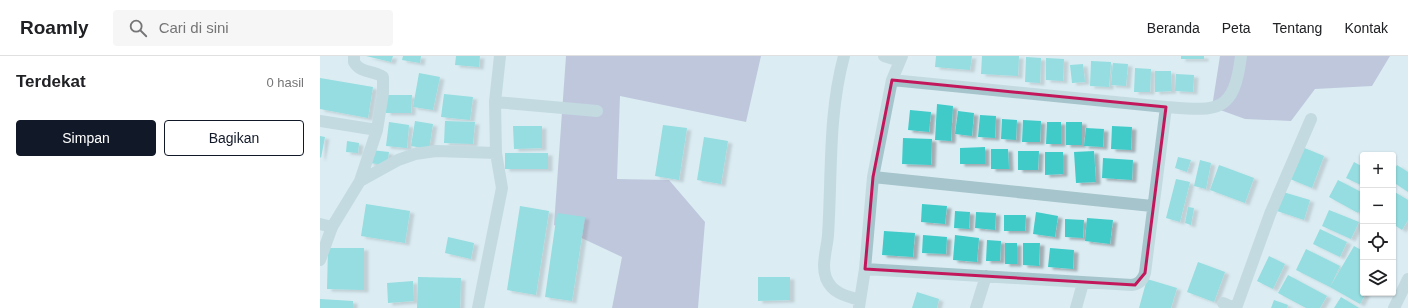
<!DOCTYPE html>
<html lang="id">
<head>
<meta charset="utf-8">
<style>
  :root { --surface:#fff; --page:#f6f6f6; --text:#202124; --muted:#757577; --line:#e0e0e0; --accent:#111827 }
  body { margin:0; font-family:Arial,sans-serif; background:var(--page); color:var(--text) }
  .controls { position:absolute; right:12px; bottom:12px; display:grid; overflow:hidden; border-radius:4px; box-shadow:0 1px 3px #0004 }
  .controls button { width:36px; height:36px; display:grid; place-items:center; padding:0; border:0; border-bottom:1px solid var(--line); background:var(--surface); color:var(--text); font:20px sans-serif }
  .list { margin:0; padding:0; list-style:none }
  h2 { display:flex; justify-content:space-between; align-items:center; height:52px; margin:0; padding:0 16px; font-size:17px }
  h2 small { font-size:13px; font-weight:400; color:var(--muted) }
  .actions { display:flex; gap:8px; padding:12px 16px }
  .actions a { flex:1; padding:9px 0; border:1px solid var(--accent); border-radius:4px; text-align:center; font-size:14px; color:var(--accent) }
  .actions .main { background:var(--accent); color:#fff }
  .icon { flex:none; width:22px; height:22px; fill:none; stroke:currentColor; stroke-width:2; stroke-linecap:round; stroke-linejoin:round }
  .map { position:relative; flex:none; width:1088px; height:252px; overflow:hidden }
  header { display:flex; align-items:center; gap:24px; box-sizing:border-box; height:56px; padding:0 20px; background:var(--surface); border-bottom:1px solid var(--line) }
  header strong { font-size:19px }
  nav { display:flex; gap:22px; margin-inline-start:auto; font-size:14px }
  .search { width:280px; height:36px; background:var(--page); display:flex; align-items:center; gap:10px; box-sizing:border-box; padding:0 14px; border-radius:4px; color:var(--muted); font-size:15px }
  main { display:flex }
  aside { flex:1; background:var(--surface) }
  .map>svg:first-child { display:block }
  .green { fill:#9d9ac3 }
  .building { fill:#40cbc9; filter:url(#shadow) }
  .lines { fill:none; stroke-linecap:round; stroke-linejoin:round }
  .lane { stroke:#a6c4cc; stroke-width:12 }
  .street { stroke:#a6c4cc; stroke-width:12 }
  .marked { fill:none; stroke:#c2185b; stroke-width:3; stroke-linejoin:round }
</style>
</head>
<body>
<header>
<strong>Roamly</strong>
<div class="search"><svg class="icon" aria-label="search" viewBox="0 0 24 24"><circle cx="10" cy="10" r="6"/><path d="M15 15l6 6"/></svg>Cari di sini</div>
<nav><a>Beranda</a><a>Peta</a><a>Tentang</a><a>Kontak</a></nav>
</header>
<main>
<aside>
<h2>Terdekat<small>0 hasil</small></h2>
<ul class="list">
</ul>
<div class="actions"><a class="main">Simpan</a><a>Bagikan</a></div>
</aside>
<div class="map">
<svg width="1088" height="252" viewBox="0 0 1088 252">
  <defs>
    <filter id="shadow"><feDropShadow dx="4.5" dy="2.5" stdDeviation="1" flood-color="#0004"/></filter>
  </defs>
  <rect width="100%" height="100%" fill="#dbecf3"/>
  <path class="green" d="M 246,0 L 441,0 L 426,66 L 300,40 L 297,123 L 349,124 L 385,166 L 378,252 L 292,252 L 302,201 L 234,169 Z
    M 900,0 L 1070,0 L 1052,30 L 995,33 L 971,65 L 925,63 L 892,51 Z"/>
  <path class="building" d="M 46,0 L 73,0 L 71,6 Z
    M 83,0 L 101,0 L 100,7 L 82,4 Z
    M 136,0 L 160,0 L 159,11 L 135,9 Z
    M 616,0 L 652,0 L 650,14 L 615,11 Z
    M 662,0 L 699,0 L 698,20 L 661,18 Z
    M 861,0 L 884,0 L 884,3 L 861,3 Z
    M 706,1 L 721,2 L 720,27 L 705,26 Z
    M 726,2 L 744,3 L 743,25 L 726,24 Z
    M 771,5 L 791,6 L 789,31 L 770,30 Z
    M 793,7 L 808,8 L 806,30 L 791,29 Z
    M 763,8 L 765,26 L 752,27 L 750,9 Z
    M 815,12 L 831,13 L 830,36 L 814,36 Z
    M 835,15 L 851,15 L 852,35 L 835,36 Z
    M 99,17 L 120,21 L 113,54 L 93,51 Z
    M 856,18 L 874,19 L 873,36 L 855,35 Z
    M 0,22 L 53,31 L 48,62 L 0,53 Z
    M 124,38 L 153,41 L 150,64 L 121,61 Z
    M 66,39 L 92,39 L 91,57 L 66,57 Z
    M 617,48 L 633,50 L 631,85 L 615,84 Z
    M 590,54 L 611,56 L 609,76 L 588,74 Z
    M 638,55 L 654,57 L 652,80 L 635,78 Z
    M 660,59 L 676,60 L 675,82 L 658,81 Z
    M 682,63 L 697,64 L 696,84 L 681,83 Z
    M 703,64 L 721,65 L 720,86 L 702,86 Z
    M 95,65 L 113,68 L 109,93 L 91,90 Z
    M 125,65 L 155,66 L 153,88 L 124,87 Z
    M 69,66 L 89,69 L 87,92 L 66,90 Z
    M 727,66 L 741,66 L 741,88 L 726,88 Z
    M 746,66 L 762,66 L 762,89 L 746,89 Z
    M 343,69 L 367,72 L 359,124 L 335,120 Z
    M 193,70 L 222,70 L 222,92 L 194,93 Z
    M 792,70 L 812,71 L 811,94 L 791,93 Z
    M 766,72 L 784,73 L 783,91 L 764,90 Z
    M 0,80 L 5,81 L 1,102 L 0,101 Z
    M 384,81 L 408,85 L 401,128 L 377,124 Z
    M 583,82 L 612,83 L 611,109 L 582,108 Z
    M 27,85 L 39,87 L 38,97 L 26,96 Z
    M 665,91 L 665,108 L 640,108 L 640,92 Z
    M 982,91 L 1004,100 L 992,132 L 970,123 Z
    M 671,93 L 688,93 L 689,113 L 671,113 Z
    M 51,94 L 69,96 L 67,109 L 49,107 Z
    M 698,95 L 719,95 L 718,114 L 698,114 Z
    M 774,95 L 776,126 L 756,127 L 754,96 Z
    M 725,96 L 743,96 L 743,118 L 725,119 Z
    M 185,97 L 228,97 L 228,113 L 185,113 Z
    M 858,101 L 871,104 L 867,116 L 855,112 Z
    M 783,102 L 813,104 L 812,124 L 782,122 Z
    M 880,104 L 891,107 L 886,133 L 874,130 Z
    M 1034,106 L 1043,111 L 1043,130 L 1026,122 Z
    M 899,109 L 934,122 L 925,147 L 890,134 Z
    M 1077,109 L 1088,116 L 1088,136 L 1073,126 L 1073,116 Z
    M 856,123 L 870,126 L 860,166 L 846,162 Z
    M 1018,124 L 1043,137 L 1043,147 L 1038,157 L 1009,141 Z
    M 1073,135 L 1088,144 L 1088,164 L 1082,174 L 1073,168 Z
    M 963,136 L 990,144 L 984,164 L 957,155 Z
    M 46,148 L 90,155 L 85,187 L 41,180 Z
    M 602,148 L 627,150 L 625,168 L 601,166 Z
    M 200,150 L 229,155 L 216,239 L 187,234 Z
    M 868,151 L 874,152 L 871,169 L 865,167 Z
    M 1009,154 L 1039,166 L 1031,183 L 1002,170 Z
    M 635,155 L 650,156 L 649,173 L 634,172 Z
    M 656,156 L 676,157 L 675,174 L 655,172 Z
    M 716,156 L 738,160 L 735,181 L 713,178 Z
    M 237,157 L 265,161 L 252,245 L 225,241 Z
    M 684,159 L 706,159 L 705,175 L 684,175 Z
    M 767,162 L 793,164 L 790,188 L 765,185 Z
    M 745,163 L 764,164 L 763,182 L 745,181 Z
    M 1000,173 L 1027,186 L 1020,201 L 993,188 Z
    M 564,175 L 595,177 L 593,201 L 562,199 Z
    M 603,179 L 627,181 L 626,198 L 602,197 Z
    M 635,179 L 659,182 L 657,206 L 633,204 Z
    M 128,181 L 154,187 L 151,203 L 125,197 Z
    M 667,184 L 681,185 L 680,205 L 666,205 Z
    M 685,187 L 697,187 L 697,208 L 685,208 Z
    M 703,187 L 720,187 L 719,210 L 703,209 Z
    M 1034,190 L 1043,195 L 1043,237 L 1046,237 L 1040,248 L 1010,231 Z
    M 8,192 L 44,192 L 44,234 L 7,233 Z
    M 730,192 L 754,194 L 753,213 L 728,211 Z
    M 986,193 L 1020,210 L 1010,231 L 976,214 Z
    M 949,200 L 965,208 L 953,233 L 937,225 Z
    M 878,206 L 905,216 L 894,246 L 867,236 Z
    M 968,219 L 1007,240 L 1000,252 L 986,252 L 958,237 Z
    M 98,221 L 141,222 L 140,252 L 97,252 Z
    M 438,221 L 470,221 L 470,244 L 438,245 Z
    M 827,223 L 857,232 L 851,252 L 819,252 Z
    M 93,225 L 94,245 L 68,247 L 67,227 Z
    M 597,236 L 619,243 L 617,252 L 592,252 Z
    M 1021,241 L 1039,252 L 1014,252 Z
    M 0,243 L 33,245 L 33,252 L 0,252 Z
    M 954,244 L 968,249 L 967,252 L 951,252 Z"/>
  <g class="lines">
    <path class="lane" d="M 0,168 L 12,171"/>
    <path class="street" d="M 34,0 L 34,6 C 41,18 54,14 63,21 L 63,37 L 57,74
      M 524,0 C 508,59 512,119 508,179 C 507,193 501,209 506,222 C 512,237 525,240 540,244
      M 564,0 L 580,5
      M 572,24 L 846,51
      M 175,46 L 277,55
      M 0,65 L 57,74 L 40,125
      M 176,97 L 175,46 L 180,0
      M 553,121 L 832,150
      M 0,204 L 12,171 L 40,125 L 78,104 L 95,98 L 116,95 L 176,97 L 182,132 L 158,252
      M 545,213 L 812,229 C 819,228 823,224 825,217 L 846,51 C 897,55 914,58 921,0
      M 903,247 L 914,252
      M 539,251 L 545,213 L 553,121 L 572,24 L 582,0
      M 656,252 L 666,220
      M 756,252 L 763,227
      M 916,252 L 950,158 L 991,63
      M 1074,252 L 1088,223"/>
  </g>
  <path d="M0 0H1088V252H0ZM 572,24 L 846,51 L 825,217 L 815,229 L 545,213 L 553,121 Z" fill="#dbecf3" fill-opacity=".55" fill-rule="evenodd"/>
  <path class="marked" d="M 572,24 L 846,51 L 825,217 L 815,229 L 545,213 L 553,121 Z"/>
</svg>
<div class="controls">
<button>+</button>
<button>−</button>
<button><svg class="icon" aria-label="locate" viewBox="0 0 24 24"><circle cx="12" cy="12" r="6"/><path d="M12 2v4M12 18v4M2 12h4M18 12h4"/></svg></button>
<button><svg class="icon" aria-label="layers" viewBox="0 0 24 24"><path d="M12 4l9 5-9 5-9-5zM3 14l9 5 9-5"/></svg></button>
</div>
</div>
</main>
</body>
</html>
